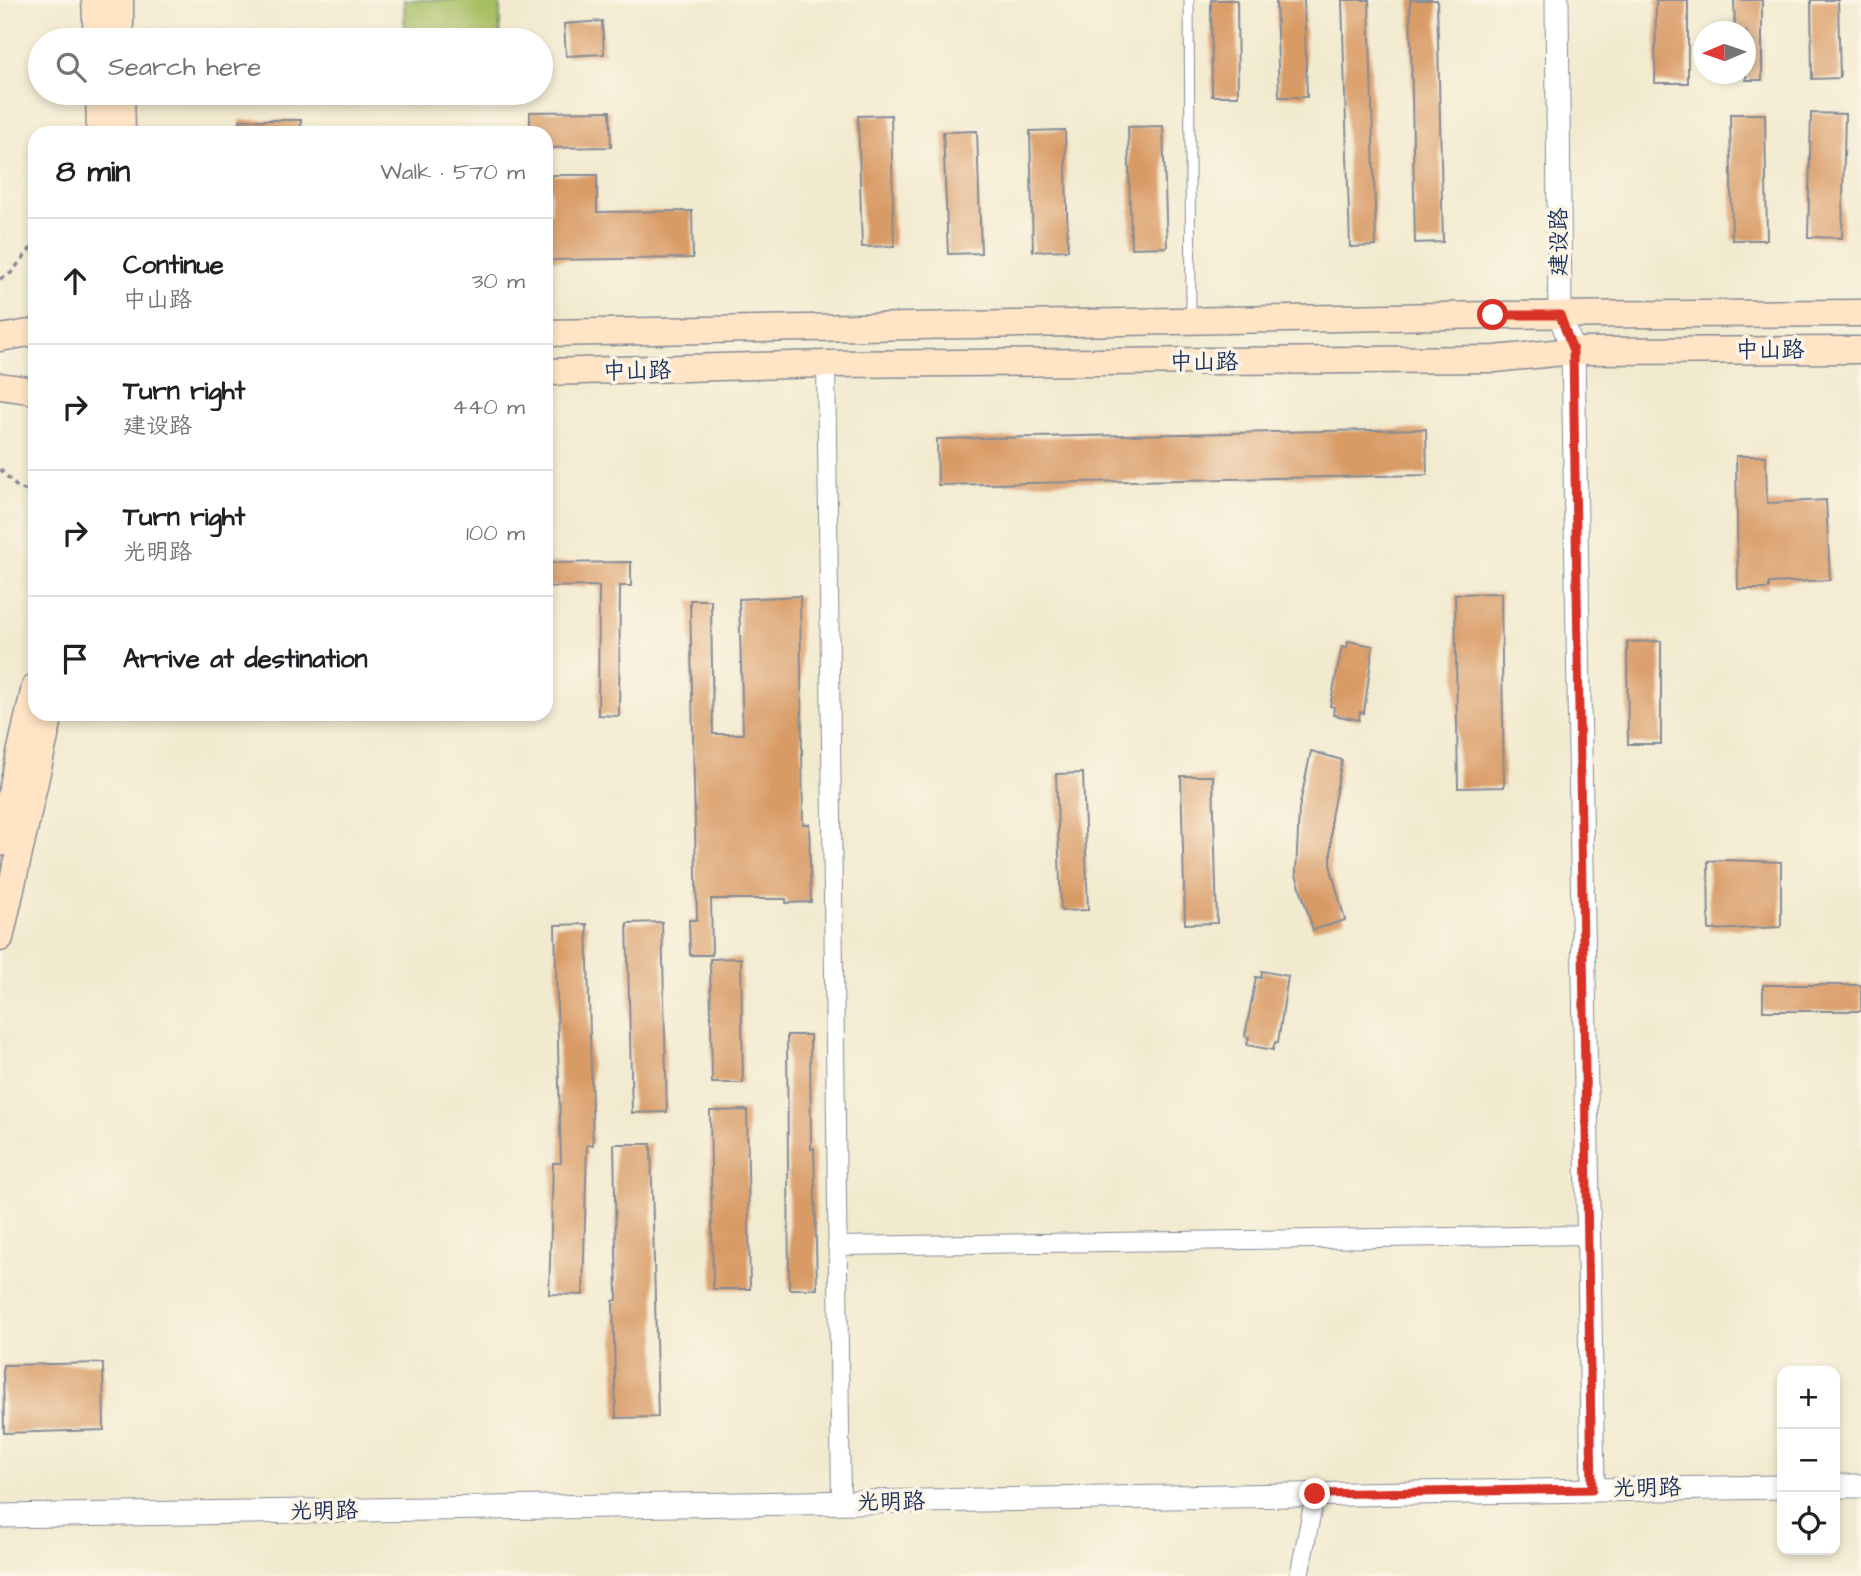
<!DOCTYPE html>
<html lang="en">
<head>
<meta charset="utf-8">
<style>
  :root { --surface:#fff; --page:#f2f2f2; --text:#202124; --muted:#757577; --line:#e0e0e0 }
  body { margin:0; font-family:"Architects Daughter","LXGW WenKai TC",sans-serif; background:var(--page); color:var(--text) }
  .controls { position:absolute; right:21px; bottom:21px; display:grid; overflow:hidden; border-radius:14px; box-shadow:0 4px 10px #0003 }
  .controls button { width:63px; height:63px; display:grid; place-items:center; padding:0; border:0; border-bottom:2px solid var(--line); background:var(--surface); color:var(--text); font:35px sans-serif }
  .compass { position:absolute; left:1693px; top:21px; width:63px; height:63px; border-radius:50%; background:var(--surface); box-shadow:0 4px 10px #0003; rotate:268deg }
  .stop { position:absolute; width:21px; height:21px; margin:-16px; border:5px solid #d93025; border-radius:50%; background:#fff }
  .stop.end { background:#d93025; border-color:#fff; box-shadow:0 2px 7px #0008 }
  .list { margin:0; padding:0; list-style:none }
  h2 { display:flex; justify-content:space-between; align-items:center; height:91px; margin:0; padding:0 28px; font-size:30px }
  h2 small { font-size:23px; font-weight:400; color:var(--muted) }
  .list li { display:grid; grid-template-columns:46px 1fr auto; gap:21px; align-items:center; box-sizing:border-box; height:126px; padding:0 28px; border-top:2px solid var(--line) }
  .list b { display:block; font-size:26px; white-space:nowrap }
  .list p { margin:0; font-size:23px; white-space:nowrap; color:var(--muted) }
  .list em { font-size:23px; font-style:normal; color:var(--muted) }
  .icon { flex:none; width:38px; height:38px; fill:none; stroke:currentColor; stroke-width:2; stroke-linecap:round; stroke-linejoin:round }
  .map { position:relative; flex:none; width:1861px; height:1576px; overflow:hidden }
  .search { position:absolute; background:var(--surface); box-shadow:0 4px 10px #0003; left:28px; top:28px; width:525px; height:77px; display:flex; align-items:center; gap:18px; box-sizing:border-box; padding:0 24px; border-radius:38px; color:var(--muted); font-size:26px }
  .panel { position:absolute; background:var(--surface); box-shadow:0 4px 10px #0003; left:28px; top:126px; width:525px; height:595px; border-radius:21px }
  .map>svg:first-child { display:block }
  .green { fill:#a7be64; stroke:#617661; stroke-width:2 }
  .building { fill:#d99b66 }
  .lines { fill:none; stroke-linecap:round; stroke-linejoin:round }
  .service-casing { stroke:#868c96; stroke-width:11 }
  .minor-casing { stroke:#868c96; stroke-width:20 }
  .tertiary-casing { stroke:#868c96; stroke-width:25 }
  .secondary-casing { stroke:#868c96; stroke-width:29 }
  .path { stroke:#868c96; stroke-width:3.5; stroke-dasharray:5 5; stroke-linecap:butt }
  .service { stroke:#fff; stroke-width:9 }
  .minor { stroke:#fff; stroke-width:18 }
  .tertiary { stroke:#fff; stroke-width:23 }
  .secondary { stroke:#ffe4c6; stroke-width:26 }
  .route { stroke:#d93025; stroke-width:9 }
  .labels { text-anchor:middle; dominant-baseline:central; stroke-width:7; stroke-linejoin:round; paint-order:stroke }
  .street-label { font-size:23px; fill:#1b2f5e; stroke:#fcf5e5 }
</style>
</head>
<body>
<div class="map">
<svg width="1861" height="1576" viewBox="0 0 1861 1576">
  <rect width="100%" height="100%" fill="#fcf5e5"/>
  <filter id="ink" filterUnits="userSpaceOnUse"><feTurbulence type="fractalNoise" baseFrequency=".0143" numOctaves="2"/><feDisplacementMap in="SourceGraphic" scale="14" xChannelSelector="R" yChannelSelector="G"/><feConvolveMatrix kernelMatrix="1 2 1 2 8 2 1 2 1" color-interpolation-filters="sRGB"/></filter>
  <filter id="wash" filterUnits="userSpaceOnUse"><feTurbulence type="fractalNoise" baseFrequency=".00686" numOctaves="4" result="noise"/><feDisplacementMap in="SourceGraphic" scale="28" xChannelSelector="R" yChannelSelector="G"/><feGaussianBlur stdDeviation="1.57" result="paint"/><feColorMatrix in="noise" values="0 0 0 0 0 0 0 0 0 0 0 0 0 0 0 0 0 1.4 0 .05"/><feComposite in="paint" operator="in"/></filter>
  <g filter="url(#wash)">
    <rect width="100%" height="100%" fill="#f2eacf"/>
    <path class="green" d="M 404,0 L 500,0 L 500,40 L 405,40 Z"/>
    <g id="blocks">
      <path class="building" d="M 1211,0 L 1237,0 L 1238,96 L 1212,96 Z
        M 1276,0 L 1304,0 L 1307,97 L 1279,97 Z
        M 1342,0 L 1369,0 L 1376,246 L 1350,247 Z
        M 1410,0 L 1437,0 L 1443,242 L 1415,243 Z
        M 1656,0 L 1688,0 L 1688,83 L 1655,83 Z
        M 1734,0 L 1762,0 L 1762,80 L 1746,80 L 1746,32 L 1735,32 Z
        M 1811,0 L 1838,0 L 1840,78 L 1812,79 Z
        M 602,21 L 604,54 L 566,56 L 564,24 Z
        M 610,111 L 611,147 L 546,148 L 546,133 L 530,133 L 530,112 Z
        M 1811,113 L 1845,114 L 1842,238 L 1808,237 Z
        M 1730,114 L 1765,114 L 1767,240 L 1732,240 Z
        M 891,115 L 894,246 L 862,247 L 858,116 Z
        M 240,120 L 301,120 L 301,133 L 240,133 Z
        M 1163,126 L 1167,247 L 1131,248 L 1128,127 Z
        M 1065,130 L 1068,250 L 1033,251 L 1030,131 Z
        M 977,131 L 981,253 L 948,254 L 943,132 Z
        M 551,175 L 597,175 L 597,212 L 692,211 L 693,258 L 546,260 L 546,213 L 551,212 Z
        M 1426,429 L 1427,475 L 938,485 L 937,439 Z
        M 1736,456 L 1766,456 L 1767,503 L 1826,500 L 1830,580 L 1769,583 L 1769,589 L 1738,589 Z
        M 631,562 L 631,586 L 620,586 L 619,716 L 598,715 L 599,586 L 546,587 L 546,563 Z
        M 1501,593 L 1504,787 L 1458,788 L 1455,594 Z
        M 800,596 L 803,824 L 809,824 L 811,902 L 786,903 L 786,899 L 711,899 L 712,955 L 690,955 L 689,920 L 697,920 L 690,600 L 711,600 L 713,734 L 743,734 L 739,599 Z
        M 1348,641 L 1373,646 L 1364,713 L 1360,712 L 1359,720 L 1333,715 L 1334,707 L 1330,706 L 1342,647 L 1347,648 Z
        M 1661,641 L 1661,744 L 1628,744 L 1627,642 Z
        M 1311,751 L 1342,760 L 1331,817 L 1331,869 L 1345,920 L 1313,930 L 1296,874 L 1299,809 Z
        M 1083,773 L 1088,910 L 1061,911 L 1056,774 Z
        M 1181,776 L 1213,776 L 1217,923 L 1185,924 Z
        M 1727,860 L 1781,862 L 1781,927 L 1709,930 L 1708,861 Z
        M 662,922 L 667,1112 L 632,1113 L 627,923 Z
        M 587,924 L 593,1145 L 587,1145 L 583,1295 L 549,1294 L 553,1163 L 561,1163 L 555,925 Z
        M 741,958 L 743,1083 L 712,1083 L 710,959 Z
        M 1262,971 L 1288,976 L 1278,1043 L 1275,1042 L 1273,1050 L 1247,1045 L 1249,1037 L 1245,1036 L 1256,977 L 1261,978 Z
        M 1763,985 L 1861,985 L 1861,1011 L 1763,1011 Z
        M 787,1035 L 810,1035 L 811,1149 L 814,1148 L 817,1289 L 789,1289 Z
        M 747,1110 L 750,1289 L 713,1289 L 710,1111 Z
        M 614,1144 L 651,1144 L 658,1417 L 616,1418 L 613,1301 L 617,1300 Z
        M 103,1363 L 104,1430 L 4,1433 L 3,1365 Z"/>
    </g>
  </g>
  <g filter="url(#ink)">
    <use href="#blocks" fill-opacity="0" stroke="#868c96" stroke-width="2"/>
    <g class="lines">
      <defs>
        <path id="service" d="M 1189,0 L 1191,319"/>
        <path id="minor" d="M 826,364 L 841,1503
          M 837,1246 L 1588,1235
          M 1299,1576 L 1315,1495"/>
        <path id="tertiary" d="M 1557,0 L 1560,315 L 1573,351 L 1593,1489
          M 1835,1486 L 1861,1486
          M 0,1516 L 1782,1487"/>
        <path id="secondary" d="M 95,0 L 97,40
          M 120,0 L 120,40
          M 99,93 L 100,133
          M 121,93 L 122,133
          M 546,333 L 1493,315 L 1861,313
          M 0,338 L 35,332
          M 546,372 L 826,364 L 1495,359 L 1573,351 L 1861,350
          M 0,386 L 35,391
          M 0,843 L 35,687
          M 0,938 L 50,714"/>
      </defs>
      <use href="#service" class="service-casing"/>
      <use href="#minor" class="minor-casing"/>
      <use href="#tertiary" class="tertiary-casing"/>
      <use href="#secondary" class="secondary-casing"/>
      <path class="path" d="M 0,279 L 11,273 L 35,243
        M 0,469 L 18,488 L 35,493"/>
      <use href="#service" class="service"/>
      <use href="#minor" class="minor"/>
      <use href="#tertiary" class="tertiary"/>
      <use href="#secondary" class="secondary"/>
    </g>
  </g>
  <g class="lines" filter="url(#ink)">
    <path class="route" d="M 1315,1494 L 1592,1489 L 1573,351 L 1560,315 L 1493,315"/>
  </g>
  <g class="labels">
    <g class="street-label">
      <text transform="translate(1559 242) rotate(-90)">建设路</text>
      <text x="1770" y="350">中山路</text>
      <text x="1204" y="362">中山路</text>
      <text transform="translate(637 371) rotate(-1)">中山路</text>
      <text transform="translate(1647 1488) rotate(-1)">光明路</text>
      <text transform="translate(891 1502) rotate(-1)">光明路</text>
      <text transform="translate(324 1511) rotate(-1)">光明路</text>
    </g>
  </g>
</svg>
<div class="controls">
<button>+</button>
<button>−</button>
<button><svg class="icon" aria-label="locate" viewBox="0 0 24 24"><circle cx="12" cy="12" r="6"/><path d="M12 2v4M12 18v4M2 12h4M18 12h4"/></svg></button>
</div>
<svg class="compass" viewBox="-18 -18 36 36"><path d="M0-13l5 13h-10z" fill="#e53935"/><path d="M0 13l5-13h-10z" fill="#757577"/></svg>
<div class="stop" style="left:1493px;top:315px"></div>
<div class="stop end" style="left:1315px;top:1494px"></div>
<div class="search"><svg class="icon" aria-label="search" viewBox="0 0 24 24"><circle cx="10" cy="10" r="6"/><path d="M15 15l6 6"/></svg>Search here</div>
<section class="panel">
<h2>8 min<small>Walk · 570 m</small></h2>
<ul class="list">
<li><svg class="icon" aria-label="ahead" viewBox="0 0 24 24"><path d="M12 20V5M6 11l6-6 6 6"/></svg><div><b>Continue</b><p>中山路</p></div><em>30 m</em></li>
<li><svg class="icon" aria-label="right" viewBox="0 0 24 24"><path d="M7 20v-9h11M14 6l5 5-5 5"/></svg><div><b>Turn right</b><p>建设路</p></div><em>440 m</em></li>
<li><svg class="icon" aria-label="right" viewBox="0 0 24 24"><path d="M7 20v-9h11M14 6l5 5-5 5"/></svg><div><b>Turn right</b><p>光明路</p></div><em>100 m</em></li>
<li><svg class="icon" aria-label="arrive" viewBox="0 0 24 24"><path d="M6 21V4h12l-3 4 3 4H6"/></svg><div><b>Arrive at destination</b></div></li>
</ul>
</section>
</div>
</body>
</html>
